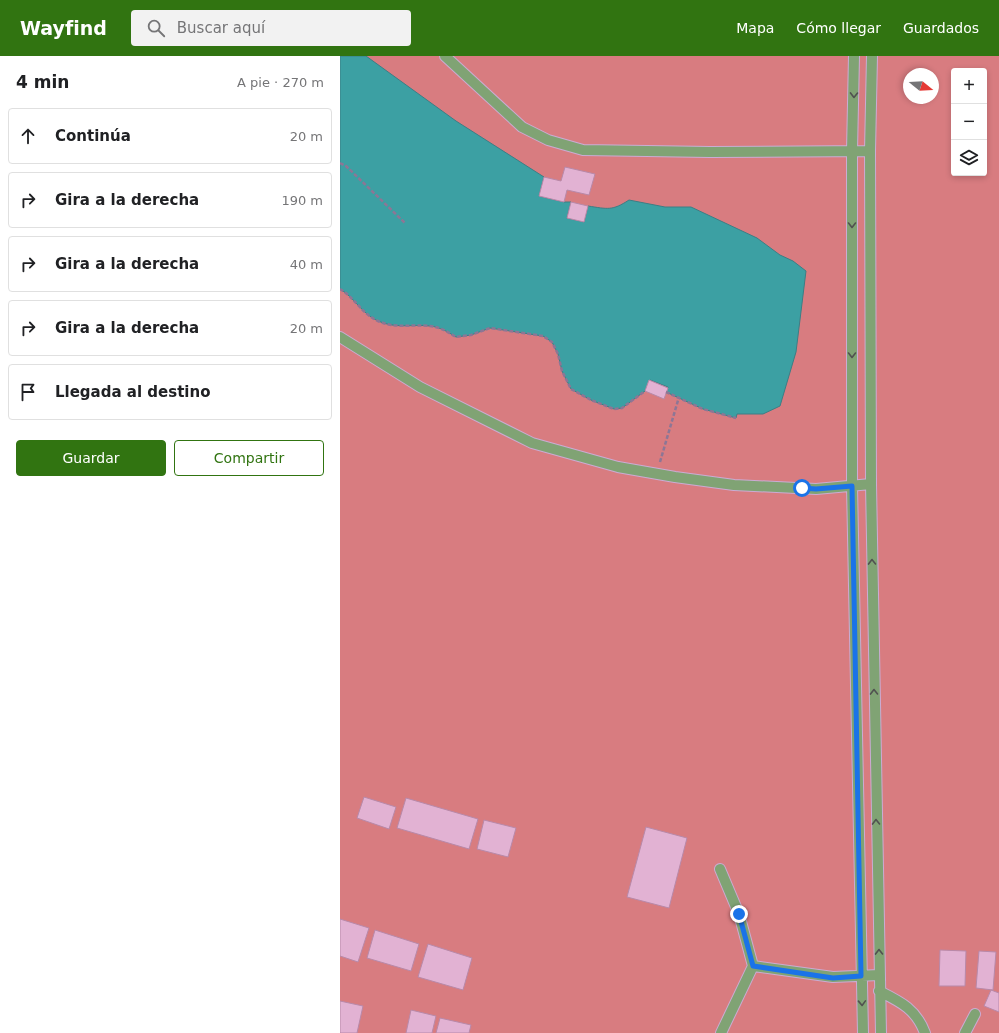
<!DOCTYPE html>
<html lang="es">
<head>
<meta charset="utf-8">
<style>
  :root { --surface:#fff; --page:#f2f2f2; --text:#202124; --muted:#757577; --line:#e0e0e0; --accent:#317411 }
  body { margin:0; font-family:"DejaVu Sans",sans-serif; background:var(--page); color:var(--text) }
  .controls { position:absolute; right:12px; top:12px; display:grid; overflow:hidden; border-radius:4px; box-shadow:0 2px 6px #0003 }
  .controls button { width:36px; height:36px; display:grid; place-items:center; padding:0; border:0; border-bottom:1px solid var(--line); background:var(--surface); color:var(--text); font:20px sans-serif }
  .compass { position:absolute; left:563px; top:12px; width:36px; height:36px; border-radius:50%; background:var(--surface); box-shadow:0 2px 6px #0003; rotate:108deg }
  .stop { position:absolute; width:12px; height:12px; margin:-9px; border:3px solid #1a73e8; border-radius:50%; background:#fff }
  .stop.end { background:#1a73e8; border-color:#fff; box-shadow:0 1px 4px #0008 }
  .list { margin:0; padding:0; list-style:none }
  h2 { display:flex; justify-content:space-between; align-items:center; height:52px; margin:0; padding:0 16px; font-size:17px }
  h2 small { font-size:13px; font-weight:400; color:var(--muted) }
  .list li { display:grid; grid-template-columns:26px 1fr auto; gap:12px; align-items:center; box-sizing:border-box; height:56px; margin:0 8px 8px; padding:0 8px; border:1px solid var(--line); border-radius:4px }
  .list b { display:block; font-size:15px; white-space:nowrap }
  .list em { font-size:13px; font-style:normal; color:var(--muted) }
  .actions { display:flex; gap:8px; padding:12px 16px }
  .actions a { flex:1; padding:9px 0; border:1px solid var(--accent); border-radius:4px; text-align:center; font-size:14px; color:var(--accent) }
  .actions .main { background:var(--accent); color:#fff }
  .icon { flex:none; width:22px; height:22px; fill:none; stroke:currentColor; stroke-width:2; stroke-linecap:round; stroke-linejoin:round }
  .map { position:relative; flex:none; width:659px; height:977px; overflow:hidden }
  header { display:flex; align-items:center; gap:24px; box-sizing:border-box; height:56px; padding:0 20px; background:var(--accent); color:#fff }
  header strong { font-size:19px }
  nav { display:flex; gap:22px; margin-inline-start:auto; font-size:14px }
  .search { width:280px; height:36px; background:var(--page); display:flex; align-items:center; gap:10px; box-sizing:border-box; padding:0 14px; border-radius:4px; color:var(--muted); font-size:15px }
  main { display:flex }
  aside { flex:1; background:var(--surface) }
  .map>svg:first-child { display:block }
  .forest { fill:#d87c80; fill-rule:evenodd }
  .water { fill:#3ca0a3; stroke:#3c7e85 }
  .building { fill:#e2b2d3; stroke:#b889a9 }
  .lines { fill:none; stroke-linecap:round; stroke-linejoin:round }
  .minor-casing { stroke:#caacd4; stroke-width:12 }
  .path { stroke:#8d7695; stroke-width:2.5; stroke-dasharray:4 2; stroke-linecap:butt }
  .minor { stroke:#80a374; stroke-width:10 }
  .oneway { stroke:#505150 }
  .route { stroke:#1a73e8; stroke-width:5 }
</style>
</head>
<body>
<header>
<strong>Wayfind</strong>
<div class="search"><svg class="icon" aria-label="search" viewBox="0 0 24 24"><circle cx="10" cy="10" r="6"/><path d="M15 15l6 6"/></svg>Buscar aquí</div>
<nav><a>Mapa</a><a>Cómo llegar</a><a>Guardados</a></nav>
</header>
<main>
<aside>
<h2>4 min<small>A pie · 270 m</small></h2>
<ul class="list">
<li><svg class="icon" aria-label="ahead" viewBox="0 0 24 24"><path d="M12 20V5M6 11l6-6 6 6"/></svg><div><b>Continúa</b></div><em>20 m</em></li>
<li><svg class="icon" aria-label="right" viewBox="0 0 24 24"><path d="M7 20v-9h11M14 6l5 5-5 5"/></svg><div><b>Gira a la derecha</b></div><em>190 m</em></li>
<li><svg class="icon" aria-label="right" viewBox="0 0 24 24"><path d="M7 20v-9h11M14 6l5 5-5 5"/></svg><div><b>Gira a la derecha</b></div><em>40 m</em></li>
<li><svg class="icon" aria-label="right" viewBox="0 0 24 24"><path d="M7 20v-9h11M14 6l5 5-5 5"/></svg><div><b>Gira a la derecha</b></div><em>20 m</em></li>
<li><svg class="icon" aria-label="arrive" viewBox="0 0 24 24"><path d="M6 21V4h12l-3 4 3 4H6"/></svg><div><b>Llegada al destino</b></div></li>
</ul>
<div class="actions"><a class="main">Guardar</a><a>Compartir</a></div>
</aside>
<div class="map">
<svg width="659" height="977" viewBox="0 0 659 977">
  <rect width="100%" height="100%" fill="#eeccf9"/>
  <path class="forest" d="M 0,0 L 659,0 L 659,977 L 0,977 ZM 614,15 L 644,15 L 644,117 L 614,117 ZM 569,18 L 593,18 L 593,42 L 569,42 Z"/>
  <path class="water" d="M 0,0 L 26,0 L 116,65 L 204,121 L 199,140 L 224,146 L 231,146 L 227,162 L 244,166 L 248,150 C 268,153 272,155 289,144 L 325,151 L 351,151 L 417,182 L 440,199 L 453,205 L 466,215 L 456,296 L 440,350 L 423,358 L 397,358 L 396,362 L 363,353 L 326,336 L 328,331 L 310,324 L 305,335 L 282,352 L 274,353 L 251,344 L 231,333 L 222,315 L 218,298 L 212,286 L 203,280 L 150,272 L 131,279 L 116,281 C 108,276 100,271 90,270 C 72,268 56,273 38,265 C 22,258 14,241 0,233 Z"/>
  <path class="building" d="M 225,111 L 255,118 L 249,139 L 227,134 L 224,146 L 199,140 L 204,121 L 221,125 Z
    M 231,146 L 248,150 L 244,166 L 227,162 Z
    M 309,324 L 328,332 L 324,343 L 305,335 Z
    M 24,741 L 56,751 L 49,773 L 17,762 Z
    M 66,742 L 138,763 L 129,793 L 57,772 Z
    M 144,764 L 176,772 L 168,801 L 137,793 Z
    M 306,771 L 347,782 L 329,852 L 287,841 Z
    M 0,863 L 29,872 L 18,906 L 0,900 Z
    M 35,874 L 79,888 L 71,915 L 27,902 Z
    M 88,888 L 132,902 L 123,934 L 78,921 Z
    M 600,894 L 626,895 L 625,930 L 599,930 Z
    M 639,895 L 656,896 L 653,934 L 636,932 Z
    M 651,934 L 659,937 L 659,956 L 644,950 Z
    M 0,945 L 23,950 L 17,977 L 0,977 Z
    M 71,954 L 96,960 L 92,977 L 66,977 Z
    M 100,962 L 131,969 L 129,977 L 96,977 Z"/>
  <g class="lines">
    <defs>
      <path id="minor" d="M 105,0 L 182,71 L 208,84 L 243,94 L 370,96 L 530,95
        M 514,0 L 512,95 L 512,430 L 523,977
        M 532,0 L 530,95 L 531,428 L 541,977
        M 0,281 L 80,331 L 192,387 L 278,411 L 335,421 L 394,429 L 476,433 L 531,428
        M 380,813 L 399,858 L 413,910
        M 539,935 C 561,946 576,953 585,977
        M 381,977 L 413,910 L 493,921 L 539,919
        M 625,977 L 635,958"/>
    </defs>
    <use href="#minor" class="minor-casing"/>
    <path class="path" d="M 0,107 L 6,110 L 65,167
      M 0,233 C 14,241 22,258 38,265 C 56,273 72,268 90,270 C 100,271 108,276 116,281 L 131,279 L 150,272 L 203,280 L 212,286 L 218,298 L 222,315 L 231,333 L 251,344 L 274,353 L 282,352 L 305,335
      M 326,336 L 363,353 L 396,362
      M 320,406 L 339,341"/>
    <use href="#minor" class="minor"/>
  </g>
  <defs><path id="oneway-chevron" d="M-2-3.5L2.5 0L-2 3.5" fill="none" stroke-width="1.6" stroke-linecap="round" stroke-linejoin="round"/></defs>
  <g class="oneway">
    <use href="#oneway-chevron" transform="translate(514 39) rotate(91)"/>
    <use href="#oneway-chevron" transform="translate(512 169) rotate(90)"/>
    <use href="#oneway-chevron" transform="translate(512 299) rotate(90)"/>
    <use href="#oneway-chevron" transform="translate(532 506) rotate(-91)"/>
    <use href="#oneway-chevron" transform="translate(534 636) rotate(-91)"/>
    <use href="#oneway-chevron" transform="translate(536 766) rotate(-91)"/>
    <use href="#oneway-chevron" transform="translate(539 896) rotate(-91)"/>
    <use href="#oneway-chevron" transform="translate(522 947) rotate(88)"/>
  </g>
  <g class="lines">
    <path class="route" d="M 399,858 L 413,910 L 493,922 L 521,920 L 512,430 L 476,433 L 462,432"/>
  </g>
</svg>
<div class="controls">
<button>+</button>
<button>−</button>
<button><svg class="icon" aria-label="layers" viewBox="0 0 24 24"><path d="M12 4l9 5-9 5-9-5zM3 14l9 5 9-5"/></svg></button>
</div>
<svg class="compass" viewBox="-18 -18 36 36"><path d="M0-13l5 13h-10z" fill="#e53935"/><path d="M0 13l5-13h-10z" fill="#757577"/></svg>
<div class="stop" style="left:462px;top:432px"></div>
<div class="stop end" style="left:399px;top:858px"></div>
</div>
</main>
</body>
</html>
